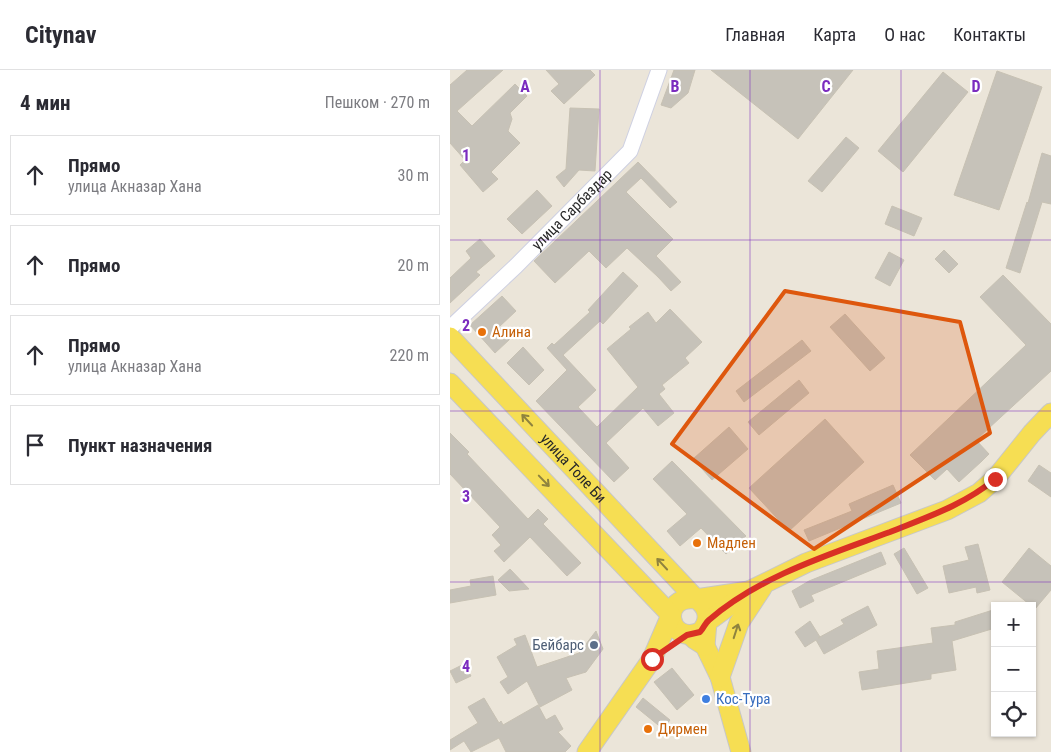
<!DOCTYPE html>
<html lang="ru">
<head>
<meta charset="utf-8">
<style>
  :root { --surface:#fff; --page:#f2f2f3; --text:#2b2b33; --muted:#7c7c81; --line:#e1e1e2 }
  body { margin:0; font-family:"Roboto Condensed",sans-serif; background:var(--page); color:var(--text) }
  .controls { position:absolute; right:15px; bottom:15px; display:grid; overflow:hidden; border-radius:0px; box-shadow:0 1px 4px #0004 }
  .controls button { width:45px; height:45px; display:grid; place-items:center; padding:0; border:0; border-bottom:1px solid var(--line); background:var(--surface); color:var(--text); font:25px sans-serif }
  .stop { position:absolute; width:15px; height:15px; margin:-11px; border:4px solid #d93025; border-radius:50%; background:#fff }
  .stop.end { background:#d93025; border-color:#fff; box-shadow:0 1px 5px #0008 }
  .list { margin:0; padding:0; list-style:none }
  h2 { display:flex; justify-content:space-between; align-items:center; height:65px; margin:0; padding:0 20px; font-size:21px }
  h2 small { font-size:16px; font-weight:400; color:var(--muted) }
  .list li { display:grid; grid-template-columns:32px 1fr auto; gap:15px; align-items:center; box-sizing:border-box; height:80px; margin:0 10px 10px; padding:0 10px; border:1px solid var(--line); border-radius:0px }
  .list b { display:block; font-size:19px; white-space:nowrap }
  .list p { margin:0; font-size:16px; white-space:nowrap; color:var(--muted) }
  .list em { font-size:16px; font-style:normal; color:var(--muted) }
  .icon { flex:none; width:28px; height:28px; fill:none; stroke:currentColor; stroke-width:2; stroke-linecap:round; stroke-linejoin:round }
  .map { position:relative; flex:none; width:601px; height:682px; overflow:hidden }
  header { display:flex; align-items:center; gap:30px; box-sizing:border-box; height:70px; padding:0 25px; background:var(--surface); border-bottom:1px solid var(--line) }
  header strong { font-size:24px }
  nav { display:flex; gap:28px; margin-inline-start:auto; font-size:18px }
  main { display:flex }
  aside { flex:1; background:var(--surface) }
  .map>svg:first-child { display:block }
  .building { fill:#c6c2b9; stroke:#c7c1b3 }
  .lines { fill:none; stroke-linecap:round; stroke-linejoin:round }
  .minor-casing { stroke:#ced0e2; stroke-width:17 }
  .major-casing { stroke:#c7c7c7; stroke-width:21 }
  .minor { stroke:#fff; stroke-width:15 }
  .major { stroke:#f6de53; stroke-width:19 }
  .oneway { stroke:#8f833e }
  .route { stroke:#d93025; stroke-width:6 }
  .marked { fill:#de570d; fill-opacity:0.2; stroke:#de570d; stroke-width:4; stroke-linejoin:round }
  .grid { fill:none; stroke:#7b2cbf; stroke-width:1; stroke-opacity:0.55 }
  .food-dot { fill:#e8710a; stroke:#fff; stroke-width:2 }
  .service-dot { fill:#5c6f8a; stroke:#fff; stroke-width:2 }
  .shop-dot { fill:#3f7fe0; stroke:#fff; stroke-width:2 }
  .labels { text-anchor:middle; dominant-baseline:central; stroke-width:4.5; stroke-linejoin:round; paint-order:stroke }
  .street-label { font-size:15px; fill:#282828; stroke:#fff }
  .food-label { font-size:15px; fill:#c56008; stroke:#fff; text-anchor:start }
  .service-label { font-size:15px; fill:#4e5e75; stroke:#fff; text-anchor:end }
  .shop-label { font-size:15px; fill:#366cbe; stroke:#fff; text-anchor:start }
  .grid-label { font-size:16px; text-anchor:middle; font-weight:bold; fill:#7b2cbf; stroke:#fff; stroke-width:4.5; stroke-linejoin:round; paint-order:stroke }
</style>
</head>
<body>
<header>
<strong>Citynav</strong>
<nav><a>Главная</a><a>Карта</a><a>О нас</a><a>Контакты</a></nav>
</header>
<main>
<aside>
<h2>4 мин<small>Пешком · 270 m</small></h2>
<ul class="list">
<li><svg class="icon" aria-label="ahead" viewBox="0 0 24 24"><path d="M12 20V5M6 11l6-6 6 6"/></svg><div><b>Прямо</b><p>улица Акназар Хана</p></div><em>30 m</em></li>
<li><svg class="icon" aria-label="ahead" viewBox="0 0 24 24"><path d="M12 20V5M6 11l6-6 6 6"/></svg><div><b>Прямо</b></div><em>20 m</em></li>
<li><svg class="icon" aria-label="ahead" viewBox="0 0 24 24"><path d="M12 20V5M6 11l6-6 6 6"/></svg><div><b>Прямо</b><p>улица Акназар Хана</p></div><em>220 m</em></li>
<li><svg class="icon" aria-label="arrive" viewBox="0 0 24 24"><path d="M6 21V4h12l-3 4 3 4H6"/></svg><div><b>Пункт назначения</b></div></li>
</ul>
</aside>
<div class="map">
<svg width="601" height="682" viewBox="0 0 601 682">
  <rect width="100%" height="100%" fill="#ebe5d9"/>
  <path class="building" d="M 17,0 L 53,0 L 7,41 L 22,56 L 65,14 L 77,26 L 60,43 L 62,49 L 58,61 L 70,73 L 41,102 L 48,109 L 33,122 L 10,95 L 15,90 L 0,73 L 0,15 Z
    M 96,0 L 140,0 L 145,5 L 114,34 L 101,21 L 109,14 Z
    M 224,0 L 245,0 L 238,23 L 221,38 L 211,35 Z
    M 261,0 L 403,0 L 348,69 Z
    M 547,1 L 592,17 L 549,140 L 504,125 Z
    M 493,2 L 518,22 L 453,102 L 428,81 Z
    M 120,38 L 149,39 L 145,101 L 129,100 L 114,117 L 106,107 L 116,99 Z
    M 396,67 L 409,78 L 372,122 L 358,111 Z
    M 592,83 L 601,86 L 601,134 L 592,132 L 570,203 L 556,198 L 577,132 L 578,133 Z
    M 188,92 L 227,132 L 220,138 L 191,108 L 176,122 L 223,169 L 206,186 L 231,212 L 221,221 L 208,207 L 177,178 L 156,198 L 139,181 L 105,213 L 84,191 Z
    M 87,120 L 102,136 L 72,164 L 57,149 Z
    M 442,136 L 472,148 L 464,166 L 435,154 Z
    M 30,169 L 45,186 L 26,202 L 30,205 L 0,233 L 0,208 L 21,188 L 16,181 Z
    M 494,180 L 508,194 L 499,203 L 485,189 Z
    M 439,182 L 454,190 L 440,216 L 425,208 Z
    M 173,202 L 188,216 L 153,254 L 150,251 L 113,285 L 146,320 L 128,337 L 147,357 L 188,317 L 157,279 L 181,259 L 179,257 L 198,242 L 206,253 L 220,239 L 252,272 L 235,288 L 239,293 L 212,315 L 215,319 L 209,324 L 224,343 L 208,356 L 193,338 L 156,373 L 179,398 L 164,412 L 86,331 L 117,300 L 97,278 L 102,273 L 104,275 L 140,242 L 138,240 Z
    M 553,205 L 601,254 L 601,301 L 526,370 L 539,384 L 532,391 L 509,412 L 497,399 L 485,410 L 460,385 L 576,275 L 530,227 Z
    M 52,226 L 66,241 L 49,257 L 60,269 L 45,283 L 20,255 Z
    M 395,244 L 435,288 L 420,301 L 380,257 Z
    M 352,270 L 361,281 L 294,332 L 286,321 Z
    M 73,277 L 94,300 L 79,315 L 57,293 Z
    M 349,310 L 359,323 L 309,365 L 298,352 Z
    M 375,349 L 414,392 L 339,461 L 299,418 Z
    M 279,357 L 298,379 L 262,410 L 243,389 Z
    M 0,363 L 19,382 L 17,384 L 78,449 L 88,439 L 98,449 L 93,454 L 131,493 L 117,506 L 80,467 L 54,492 L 44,481 L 51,475 L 42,465 L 50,457 L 0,404 Z
    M 222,391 L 296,466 L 276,484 L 251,458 L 230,476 L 217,461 L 237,444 L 203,409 Z
    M 589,395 L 601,403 L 601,427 L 578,411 Z
    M 443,415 L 451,433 L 359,471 L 354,460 L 402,441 L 399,434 Z
    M 528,474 L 540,520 L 527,523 L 526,517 L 499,523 L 493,496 L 519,490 L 515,477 Z
    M 454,478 L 478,518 L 467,524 L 444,484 Z
    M 579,478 L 601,496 L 601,520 L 585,539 L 552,512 Z
    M 431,482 L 436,494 L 361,525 L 364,531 L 350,538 L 342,521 L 359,511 Z
    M 60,499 L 79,519 L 59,521 L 48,510 Z
    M 43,506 L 46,525 L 0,533 L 0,520 L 21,516 L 20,510 Z
    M 418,536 L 427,555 L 374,584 L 366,570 L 355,577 L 345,562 L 360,551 L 370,567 L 368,568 L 394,554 L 391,550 Z
    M 543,540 L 545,558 L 502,571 L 506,600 L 481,604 L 481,609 L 412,620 L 409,602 L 429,599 L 427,581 L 483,573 L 481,558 L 505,555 L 505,552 Z
    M 146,561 L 153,579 L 136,602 L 116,608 L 122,620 L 90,637 L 77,611 L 58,624 L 50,612 L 58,607 L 47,587 L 67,575 L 64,569 L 75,565 L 87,597 L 129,583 Z
    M 14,594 L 21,606 L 6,613 L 0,601 Z
    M 222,598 L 244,625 L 227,640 L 204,612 Z
    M 34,628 L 49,653 L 51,651 L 53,655 L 88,635 L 96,650 L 105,645 L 113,659 L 108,662 L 121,676 L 115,682 L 56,682 L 49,668 L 21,682 L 14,671 L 0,680 L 0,670 L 28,653 L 18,637 Z
    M 193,628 L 220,650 L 213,659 L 186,637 Z"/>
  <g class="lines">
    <defs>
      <g id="minor">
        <path id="s1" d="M 0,258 L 66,196 L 180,81 L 209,0"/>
      </g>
      <g id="major">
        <path id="s2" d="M 0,267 L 246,529 C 259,537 261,551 250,562 C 217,576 209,524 246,529 L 299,521"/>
        <path d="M 0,313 L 221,545 L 202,589 L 137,682"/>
        <path d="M 244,569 L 255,576 L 270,607 L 291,682"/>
        <path d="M 255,576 L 257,552 L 299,521 L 356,493 L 497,440 L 529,423 L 545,409 L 582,363 L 601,343"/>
        <path d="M 270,607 L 289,553 L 312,518"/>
      </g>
    </defs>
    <use href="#minor" class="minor-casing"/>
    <use href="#major" class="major-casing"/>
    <use href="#minor" class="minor"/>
    <use href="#major" class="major"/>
  </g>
  <defs><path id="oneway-shaft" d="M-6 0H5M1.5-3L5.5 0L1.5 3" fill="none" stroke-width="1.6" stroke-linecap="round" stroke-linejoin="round" transform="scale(1.25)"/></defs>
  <g class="oneway">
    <use href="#oneway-shaft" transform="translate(77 350) rotate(-133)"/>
    <use href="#oneway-shaft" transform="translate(94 411) rotate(46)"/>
    <use href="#oneway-shaft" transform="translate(212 494) rotate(-133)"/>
    <use href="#oneway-shaft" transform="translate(286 561) rotate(-72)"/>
  </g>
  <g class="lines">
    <path class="route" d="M 202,589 L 237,565 L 250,562 C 254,558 255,553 259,550 C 310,506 378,485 440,462 C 477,447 514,435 545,409"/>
  </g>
  <path class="marked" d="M 335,221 L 510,252 L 540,363 L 364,479 L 222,374 Z"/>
  <path class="grid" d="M 150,0 L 150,682M 300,0 L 300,682M 451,0 L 451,682M 0,170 L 601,170M 0,341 L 601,341M 0,512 L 601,512"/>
  <g class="food-dot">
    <circle cx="32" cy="262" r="5"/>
    <circle cx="247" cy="473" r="5"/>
    <circle cx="198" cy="659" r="5"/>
  </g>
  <circle class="service-dot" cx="144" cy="575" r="5"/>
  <circle class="shop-dot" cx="256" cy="629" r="5"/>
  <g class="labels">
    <g class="street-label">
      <text stroke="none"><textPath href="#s1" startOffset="170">улица Сарбаздар</textPath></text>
      <text stroke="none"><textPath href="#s2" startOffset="180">улица Толе Би</textPath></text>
    </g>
    <g class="food-label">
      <text x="42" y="262">Алина</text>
      <text x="257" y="473">Мадлен</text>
      <text x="208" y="659">Дирмен</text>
    </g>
    <g class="service-label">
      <text x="134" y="575">Бейбарс</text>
    </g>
    <g class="shop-label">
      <text x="266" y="629">Кос-Тура</text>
    </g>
  </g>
  <g class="grid-label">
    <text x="75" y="22">A</text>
    <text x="225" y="22">B</text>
    <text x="376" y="22">C</text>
    <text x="526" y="22">D</text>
    <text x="16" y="91">1</text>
    <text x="16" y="261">2</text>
    <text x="16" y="432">3</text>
    <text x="16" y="602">4</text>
  </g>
</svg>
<div class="controls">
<button>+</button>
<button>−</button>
<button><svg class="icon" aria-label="locate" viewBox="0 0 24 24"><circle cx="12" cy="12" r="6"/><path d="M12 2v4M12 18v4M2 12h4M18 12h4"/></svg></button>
</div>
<div class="stop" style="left:202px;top:589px"></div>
<div class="stop end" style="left:545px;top:409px"></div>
</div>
</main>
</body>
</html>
